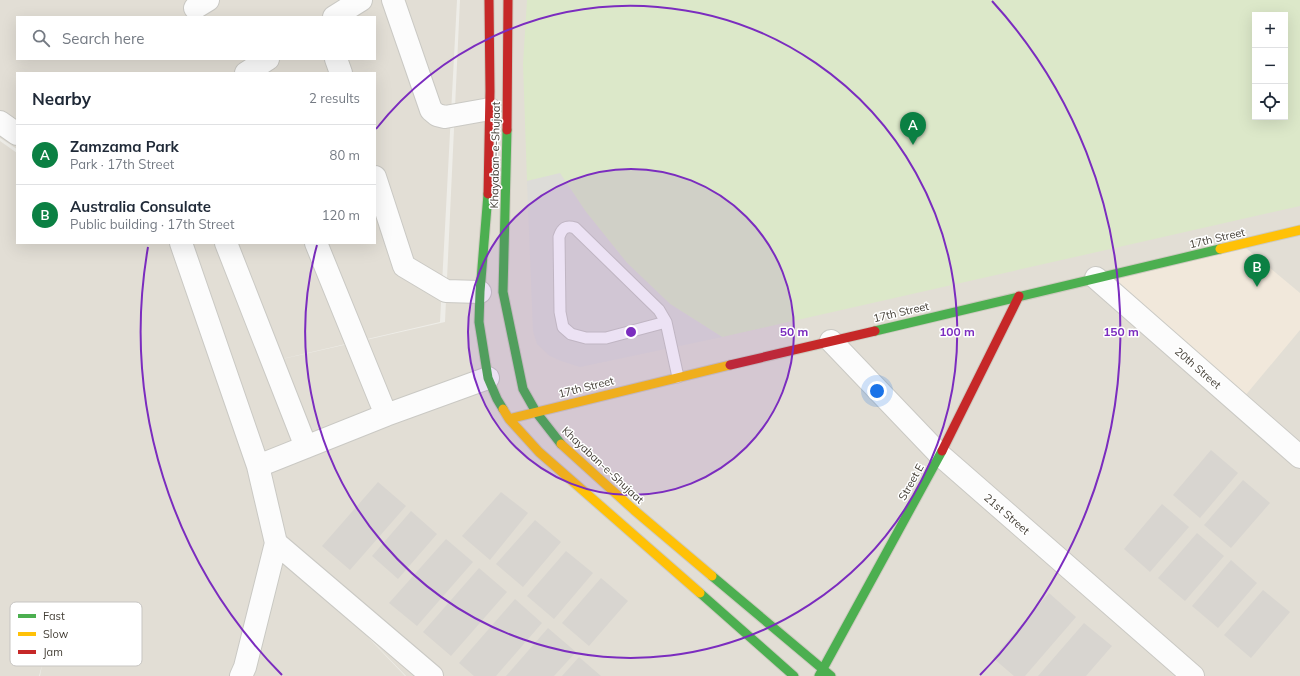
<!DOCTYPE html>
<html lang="en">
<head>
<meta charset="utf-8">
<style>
  :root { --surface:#fff; --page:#f6f6f7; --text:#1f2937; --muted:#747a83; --line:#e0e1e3; --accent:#0b8043 }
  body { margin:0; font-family:Mulish,sans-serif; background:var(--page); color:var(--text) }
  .controls { position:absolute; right:12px; top:12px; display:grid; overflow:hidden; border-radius:0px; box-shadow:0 4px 16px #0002 }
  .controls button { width:36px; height:36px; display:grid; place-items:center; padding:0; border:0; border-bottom:1px solid var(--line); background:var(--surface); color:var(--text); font:20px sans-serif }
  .you { position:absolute; left:877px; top:391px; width:14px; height:14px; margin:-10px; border:3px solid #fff; border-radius:50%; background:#1a73e8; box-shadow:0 0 0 6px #1a73e833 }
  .badge { display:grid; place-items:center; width:26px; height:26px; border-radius:50%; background:var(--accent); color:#fff; font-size:13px; font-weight:700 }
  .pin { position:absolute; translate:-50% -33px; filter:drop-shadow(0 1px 2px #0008) }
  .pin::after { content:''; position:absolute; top:21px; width:14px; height:12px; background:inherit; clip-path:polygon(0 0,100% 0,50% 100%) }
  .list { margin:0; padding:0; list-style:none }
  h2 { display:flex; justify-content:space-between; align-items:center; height:52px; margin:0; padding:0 16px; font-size:17px }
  h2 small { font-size:13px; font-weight:400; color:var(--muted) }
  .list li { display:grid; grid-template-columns:26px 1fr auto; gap:12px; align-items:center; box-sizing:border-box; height:60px; padding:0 16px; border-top:1px solid var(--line) }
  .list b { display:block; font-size:15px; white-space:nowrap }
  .list p { margin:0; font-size:13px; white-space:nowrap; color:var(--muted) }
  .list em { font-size:13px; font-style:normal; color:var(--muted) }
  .icon { flex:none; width:22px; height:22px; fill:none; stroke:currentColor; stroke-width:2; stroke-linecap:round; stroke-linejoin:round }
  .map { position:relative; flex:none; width:1300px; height:676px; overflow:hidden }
  .search { position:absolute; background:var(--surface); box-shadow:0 4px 16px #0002; left:16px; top:16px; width:360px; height:44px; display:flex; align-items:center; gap:10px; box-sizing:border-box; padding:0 14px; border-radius:0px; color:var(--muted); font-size:15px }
  .panel { position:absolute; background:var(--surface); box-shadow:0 4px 16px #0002; left:16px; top:72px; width:360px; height:172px; border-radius:0px }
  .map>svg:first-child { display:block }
  .residential { fill:#e2ded5; fill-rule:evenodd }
  .commercial { fill:#f1e8db }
  .green { fill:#dce8c9; fill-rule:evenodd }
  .parking { fill:#dddcd8 }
  .building { fill:#d8d5d0 }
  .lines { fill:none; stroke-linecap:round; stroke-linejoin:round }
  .lane-casing { stroke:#cac9c4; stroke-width:13 }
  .street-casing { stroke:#cac9c4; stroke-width:24 }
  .fast-casing { stroke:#cdcabf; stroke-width:11 }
  .slow-casing { stroke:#cdcabf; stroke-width:11 }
  .jam-casing { stroke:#cdcabf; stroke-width:11 }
  .lane { stroke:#fcfcfc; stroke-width:11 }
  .street { stroke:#fcfcfc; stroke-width:22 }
  .fast { stroke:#4caf50; stroke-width:9 }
  .slow { stroke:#ffc107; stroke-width:9 }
  .jam { stroke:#c62828; stroke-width:9 }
  .ring { fill:none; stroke:#7b2cbf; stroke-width:2 }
  .labels { text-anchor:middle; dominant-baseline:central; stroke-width:3; stroke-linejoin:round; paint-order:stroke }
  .street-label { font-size:11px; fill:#433e35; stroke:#fff }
  .key { fill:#fff; stroke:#c7c5c2; stroke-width:1 }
  .key-label { font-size:11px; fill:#433e35 }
  .centre { fill:#7b2cbf; stroke:#fff; stroke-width:2 }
  .ring-label { font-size:12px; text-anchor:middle; font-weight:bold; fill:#7b2cbf; stroke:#fff; stroke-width:3; stroke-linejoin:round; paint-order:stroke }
</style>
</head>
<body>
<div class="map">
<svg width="1300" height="676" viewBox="0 0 1300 676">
  <rect width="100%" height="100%" fill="#eeede8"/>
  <path class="residential" d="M 0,0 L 457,0 L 440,322 L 256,365 L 445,322 L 460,0 L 1300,0 L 1300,676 L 406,676 L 303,569 L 405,676 L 40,676 L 42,665 L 39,676 L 0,676 L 0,141 L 17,153 L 17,243 L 375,243 L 375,73 L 17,73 L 17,149 L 0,138 ZM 1255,15 L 1285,15 L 1285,117 L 1255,117 ZM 17,17 L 375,17 L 375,59 L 17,59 Z"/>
  <path class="commercial" d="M 1241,244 L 1300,293 L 1300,330 L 1239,403 L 1096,278 Z"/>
  <path class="green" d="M 527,0 L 1300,0 L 1300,206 L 722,337 L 670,304 L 627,263 L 586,212 L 560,174 L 527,181 L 523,64 ZM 1255,15 L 1285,15 L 1285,117 L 1255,117 Z"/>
  <path class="parking" d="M 560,173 L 586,212 L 627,263 L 670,304 L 722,337 L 580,367 L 561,361 L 550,356 L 537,344 L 533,331 L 527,181 Z"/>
  <path class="building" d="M 1211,450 L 1238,473 L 1200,518 L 1173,495 Z
    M 1243,480 L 1270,503 L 1231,548 L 1204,525 Z
    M 378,482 L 406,506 L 350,570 L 322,546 Z
    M 501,492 L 528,513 L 490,560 L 462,536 Z
    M 1162,504 L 1189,527 L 1150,572 L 1124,549 Z
    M 411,511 L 437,534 L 398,579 L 372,556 Z
    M 535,520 L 561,542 L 523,587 L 496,564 Z
    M 1197,533 L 1224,556 L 1185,601 L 1158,578 Z
    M 446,539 L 473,562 L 417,626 L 389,603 Z
    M 566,551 L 593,573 L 554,619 L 527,596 Z
    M 1231,560 L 1257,583 L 1218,628 L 1192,606 Z
    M 479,568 L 507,592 L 451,656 L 423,632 Z
    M 601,578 L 628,601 L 589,646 L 562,623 Z
    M 1263,590 L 1290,612 L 1251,658 L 1224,635 Z
    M 1049,593 L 1076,617 L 1025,676 L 1014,676 L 993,658 Z
    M 515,599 L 542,623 L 496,676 L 474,676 L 459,663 Z
    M 1084,623 L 1112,646 L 1086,676 L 1038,676 Z
    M 548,628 L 576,652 L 554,676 L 506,676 Z
    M 579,657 L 601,676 L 562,676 Z"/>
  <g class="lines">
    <defs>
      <path id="lane" d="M 666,322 L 606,338 L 586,338 L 571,334 L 563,327 L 560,312 L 559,237 C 562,228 566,225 575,228 L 659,310 L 666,322 L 678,377"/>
      <path id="street" d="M 393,0 L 431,110 L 437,115 L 445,117 L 490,109
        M 195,8 L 208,0
        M 334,17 L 361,0
        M 336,59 L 341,73
        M 246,73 L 268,59
        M 0,122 L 17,134
        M 375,177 L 404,266 L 446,291 L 480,292
        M 181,243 L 258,466 L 276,543 L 245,667 L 241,676
        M 226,243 L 306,447
        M 316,243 L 386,415
        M 1096,278 L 1300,457
        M 831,341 L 940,455 L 1193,676
        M 258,466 L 386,415 L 488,378
        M 276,543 L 432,676"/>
      <path id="fast" d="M 507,130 L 503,292 L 523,389 L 536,412 L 561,444
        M 488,194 L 480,292 L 479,322 L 488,378 L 497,399 L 503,409
        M 875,331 L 1220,249
        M 712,576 L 831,676
        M 700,593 L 794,676
        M 819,676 L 942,451"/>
      <path id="slow" d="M 1220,249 L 1300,230
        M 503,409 L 509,419 L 539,452 L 700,593
        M 509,419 L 730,365
        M 561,444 L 634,510 L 712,576"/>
      <path id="jam" d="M 507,130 L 508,0
        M 488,194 L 490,91 L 489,0
        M 730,365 L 875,331
        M 942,451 L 1019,296"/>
    </defs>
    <use href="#lane" class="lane-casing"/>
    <use href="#street" class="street-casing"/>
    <use href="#fast" class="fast-casing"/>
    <use href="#slow" class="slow-casing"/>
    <use href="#jam" class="jam-casing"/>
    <use href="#lane" class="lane"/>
    <use href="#street" class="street"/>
    <use href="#fast" class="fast"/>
    <use href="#slow" class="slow"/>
    <use href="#jam" class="jam"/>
  </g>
  <circle cx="631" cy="332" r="163" fill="#7b2cbf" fill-opacity=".12"/>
  <g class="ring">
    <circle cx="631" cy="332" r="163"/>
    <path d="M376 129A326 326 0 1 1 317 245"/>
    <path d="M282 675A490 490 0 0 1 148 247M992 1A490 490 0 0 1 980 675"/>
  </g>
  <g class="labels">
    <g class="street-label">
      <text transform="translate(495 155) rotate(-89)">Khayaban-e-Shujaat</text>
      <text transform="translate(1217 238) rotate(-13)">17th Street</text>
      <text transform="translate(901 312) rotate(-13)">17th Street</text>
      <text transform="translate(1198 368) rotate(41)">20th Street</text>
      <text transform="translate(586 387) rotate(-14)">17th Street</text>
      <text transform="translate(603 465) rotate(43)">Khayaban-e-Shujaat</text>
      <text transform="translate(911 482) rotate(-61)">Street E</text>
      <text transform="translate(1007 514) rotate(41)">21st Street</text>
    </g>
  </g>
  <rect x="10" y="602" width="132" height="64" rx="6" class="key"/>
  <rect x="18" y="614" width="18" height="4" fill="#4caf50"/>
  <rect x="18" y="632" width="18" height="4" fill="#ffc107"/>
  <rect x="18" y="650" width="18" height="4" fill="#c62828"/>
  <g class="key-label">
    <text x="43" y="620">Fast</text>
    <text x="43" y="638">Slow</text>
    <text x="43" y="656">Jam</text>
  </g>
  <circle cx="631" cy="332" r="6" class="centre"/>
  <g class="ring-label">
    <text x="794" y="336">50 m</text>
    <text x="957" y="336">100 m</text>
    <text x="1121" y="336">150 m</text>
  </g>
</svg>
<div class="controls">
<button>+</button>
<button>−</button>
<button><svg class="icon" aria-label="locate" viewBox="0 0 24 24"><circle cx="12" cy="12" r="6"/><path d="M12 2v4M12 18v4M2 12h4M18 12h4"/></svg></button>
</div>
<div class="you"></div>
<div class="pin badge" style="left:913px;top:145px">A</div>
<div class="pin badge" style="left:1257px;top:287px">B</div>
<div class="search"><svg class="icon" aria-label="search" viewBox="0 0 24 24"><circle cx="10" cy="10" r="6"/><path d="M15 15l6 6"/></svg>Search here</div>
<section class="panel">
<h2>Nearby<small>2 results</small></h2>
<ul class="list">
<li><span class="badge">A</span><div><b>Zamzama Park</b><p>Park · 17th Street</p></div><em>80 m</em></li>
<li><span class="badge">B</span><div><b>Australia Consulate</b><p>Public building · 17th Street</p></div><em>120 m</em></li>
</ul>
</section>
</div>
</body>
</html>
